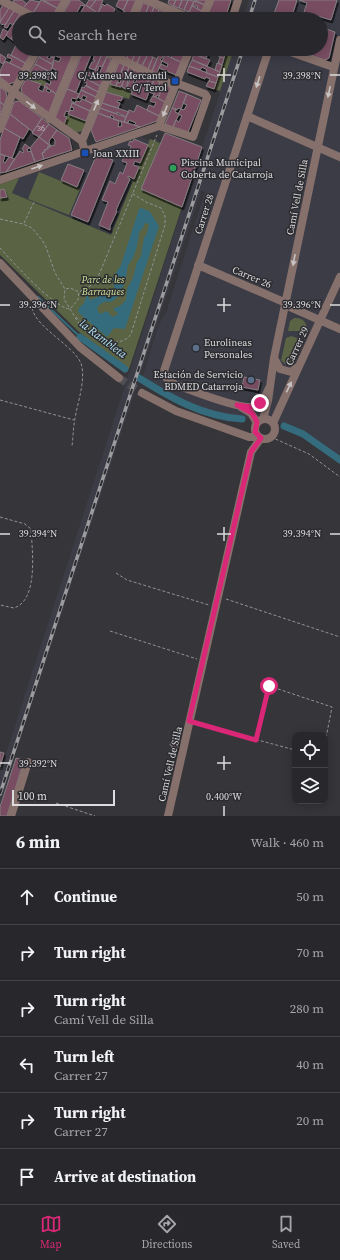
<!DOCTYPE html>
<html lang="en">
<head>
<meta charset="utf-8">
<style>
  :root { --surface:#28282c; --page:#343438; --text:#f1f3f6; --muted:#a5a6a9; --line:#444448; --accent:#db2777 }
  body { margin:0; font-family:"Source Serif 4",serif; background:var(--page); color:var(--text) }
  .controls { position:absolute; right:12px; bottom:12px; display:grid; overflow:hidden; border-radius:8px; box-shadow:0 2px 10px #0003 }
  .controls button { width:36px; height:36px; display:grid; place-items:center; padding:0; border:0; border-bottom:1px solid var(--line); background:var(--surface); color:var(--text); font:20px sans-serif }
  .scale { position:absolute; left:12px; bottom:10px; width:103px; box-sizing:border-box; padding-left:4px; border:2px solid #dddde0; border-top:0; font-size:11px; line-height:14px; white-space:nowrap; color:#dddde0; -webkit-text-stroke:3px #2c2c30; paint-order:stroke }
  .stop { position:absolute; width:12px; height:12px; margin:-9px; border:3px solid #db2777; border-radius:50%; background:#fff }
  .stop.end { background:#db2777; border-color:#fff; box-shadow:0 1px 4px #0008 }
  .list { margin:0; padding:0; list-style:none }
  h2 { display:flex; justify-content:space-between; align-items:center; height:52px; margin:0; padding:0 16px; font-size:17px }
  h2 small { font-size:13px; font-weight:400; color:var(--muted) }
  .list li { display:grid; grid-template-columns:26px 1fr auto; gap:12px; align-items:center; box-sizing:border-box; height:56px; padding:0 16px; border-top:1px solid var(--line) }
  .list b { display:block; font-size:15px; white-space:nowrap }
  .list p { margin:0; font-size:13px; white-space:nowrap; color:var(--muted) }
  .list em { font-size:13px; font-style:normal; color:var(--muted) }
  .icon { flex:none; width:22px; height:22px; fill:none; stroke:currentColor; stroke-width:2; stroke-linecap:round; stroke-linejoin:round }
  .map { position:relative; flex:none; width:340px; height:816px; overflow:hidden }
  .search { position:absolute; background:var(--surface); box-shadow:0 2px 10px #0003; left:12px; right:12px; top:12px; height:44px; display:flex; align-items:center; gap:10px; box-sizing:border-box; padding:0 14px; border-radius:22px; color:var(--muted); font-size:15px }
  .sheet { height:388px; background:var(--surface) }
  nav { display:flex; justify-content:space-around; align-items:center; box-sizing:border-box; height:56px; border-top:1px solid var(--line); background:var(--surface); font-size:11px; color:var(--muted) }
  nav a { display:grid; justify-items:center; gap:2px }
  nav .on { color:var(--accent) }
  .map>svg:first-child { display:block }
  .built { fill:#3c3c47 }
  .green { fill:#5a6343 }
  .water { fill:#346c7d; fill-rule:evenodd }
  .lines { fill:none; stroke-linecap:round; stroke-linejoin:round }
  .stream { stroke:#346c7d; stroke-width:2 }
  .canal { stroke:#346c7d; stroke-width:7 }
  .building { fill:#784d62; stroke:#837d80; filter:url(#shadow) }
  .minor-tunnel { stroke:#4f4f53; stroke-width:8; stroke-dasharray:8 4; stroke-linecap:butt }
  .path { stroke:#929295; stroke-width:1; stroke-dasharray:3 2; stroke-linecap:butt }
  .minor { stroke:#86706b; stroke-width:8 }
  .rail-casing { stroke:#9c9c9f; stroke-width:3.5 }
  .rail { stroke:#2c2c30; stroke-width:2; stroke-dasharray:6; stroke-linecap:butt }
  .oneway { fill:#c7c2c3 }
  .route { stroke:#db2777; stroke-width:5 }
  .ticks { fill:none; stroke:#dddde0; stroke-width:1.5 }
  .transit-dot { fill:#1a4fb4; stroke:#2c2c30; stroke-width:1.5 }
  .leisure-dot { fill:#2e9e5b; stroke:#2c2c30; stroke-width:1.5 }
  .service-dot { fill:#5c6f8a; stroke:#2c2c30; stroke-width:1.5 }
  .labels { text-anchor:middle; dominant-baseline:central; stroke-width:3; stroke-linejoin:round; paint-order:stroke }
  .number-label { font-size:8px; fill:#c4b9c0 }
  .poi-label { font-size:10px; fill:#dddde0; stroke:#2c2c30; text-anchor:start }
  .street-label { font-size:10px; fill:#dddde0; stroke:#2c2c30 }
  .park-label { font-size:10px; font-style:italic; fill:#cfe29b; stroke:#2c2c30 }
  .water-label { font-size:11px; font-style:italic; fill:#b5e8f9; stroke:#2c2c30 }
  .ticks-label { font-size:10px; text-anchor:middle; fill:#dddde0; stroke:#2c2c30; stroke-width:3; stroke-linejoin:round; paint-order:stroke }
</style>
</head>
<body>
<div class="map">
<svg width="340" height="816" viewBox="0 0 340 816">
  <defs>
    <filter id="shadow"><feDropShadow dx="1.5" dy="3" stdDeviation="0" flood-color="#0009"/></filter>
  </defs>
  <rect width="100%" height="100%" fill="#36363a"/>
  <path class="built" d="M 249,0 L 340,0 L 340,457 L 290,424 L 231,416 L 191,404 L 159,389 L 142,378 L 159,324 L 166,313 L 205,192 L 201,191 L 14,757 L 0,806 L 0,772 L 234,49 L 321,49 L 321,19 L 243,19 Z
    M 141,137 L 147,140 L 150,139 L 111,235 L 12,193 L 19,178 Z"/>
  <path class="green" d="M 227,49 L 234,49 L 220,91 L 214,89 Z
    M 30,72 L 47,79 L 44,86 L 26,79 Z
    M 110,84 L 132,90 L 129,99 L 106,92 Z
    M 68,114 L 86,121 L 82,131 L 76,133 L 64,124 Z
    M 150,139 L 160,143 L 142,189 L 182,207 L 129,369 L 97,347 L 77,330 L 0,255 L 0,184 L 19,178 L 12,193 L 111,235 Z
    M 39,172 L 80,189 L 69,215 L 28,199 Z
    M 294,318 C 303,317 308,323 306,331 L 288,331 L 290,321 Z
    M 291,336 L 297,338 L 301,341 L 292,362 L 289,364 L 285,364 L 281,360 L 286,338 Z"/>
  <path class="water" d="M 142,208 L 150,212 L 159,226 L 125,329 L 114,328 L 107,337 L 79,313 L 78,309 L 84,303 L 87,294 L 90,300 L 115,290 L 112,279 L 121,265 L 139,209 ZM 145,223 L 149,224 L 147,233 L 144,238 L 141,256 L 137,262 L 133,278 L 127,289 L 126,300 L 120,306 L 114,308 L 114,310 L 118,313 L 115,316 L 112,317 L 107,311 L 100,314 L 97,309 C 99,303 105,301 111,302 C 124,294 126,278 128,265 C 136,256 138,243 139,232 L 143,228 Z"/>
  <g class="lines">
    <path class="stream" d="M 38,297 L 80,337"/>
    <path class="canal" d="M 80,337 L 125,369
      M 139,378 C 171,398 204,417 242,419
      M 284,426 L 303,434 L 340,460"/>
  </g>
  <path class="building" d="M 14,0 L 22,0 L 27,4 L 23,8 L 13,2 Z
    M 30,0 L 40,2 L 33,13 L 23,8 Z
    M 41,0 L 57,8 L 51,19 L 46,19 L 33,13 Z
    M 43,0 L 62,0 L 57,8 Z
    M 71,0 L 79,0 L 85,5 L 84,6 L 81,5 L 74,18 L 71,16 L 71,19 L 60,19 Z
    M 89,0 L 96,0 L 90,8 L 86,5 Z
    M 96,0 L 103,0 L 98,13 L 90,8 Z
    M 119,0 L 128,0 L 123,10 L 116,6 Z
    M 128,0 L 136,0 L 130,14 L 123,11 Z
    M 169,0 L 176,0 L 173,6 L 168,3 Z
    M 176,0 L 182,0 L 179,8 L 173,6 Z
    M 182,0 L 188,0 L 184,10 L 179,8 Z
    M 188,0 L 194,1 L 189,12 L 184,10 Z
    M 194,0 L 207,0 L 205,5 Z
    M 214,0 L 231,0 L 225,19 L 206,19 Z
    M 279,0 L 297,0 L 291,19 L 272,19 Z
    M 299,0 L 337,0 L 331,20 L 304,12 L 307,3 Z
    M 194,1 L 205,5 L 202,11 L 197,9 L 198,6 L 192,6 Z
    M 143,3 L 149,5 L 143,19 L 137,19 Z
    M 103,4 L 105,6 L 107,4 L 115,9 L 110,19 L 106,19 L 98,13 Z
    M 3,5 L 9,8 L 0,22 L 0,10 Z
    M 85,5 L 90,8 L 106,19 L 77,19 Z
    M 149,5 L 154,7 L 149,19 L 147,19 L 144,17 Z
    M 192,6 L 202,11 L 200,17 L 189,12 Z
    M 154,7 L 159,10 L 156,19 L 149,19 Z
    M 9,8 L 14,11 L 5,25 L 3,24 L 2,25 L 0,22 Z
    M 159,10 L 165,12 L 162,19 L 156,19 Z
    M 14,11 L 20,14 L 13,25 L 10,23 L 7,28 L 4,27 Z
    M 165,12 L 170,14 L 168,19 L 162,19 Z
    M 20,14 L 26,17 L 24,19 L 19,19 L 19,24 L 16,27 L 18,29 L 17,31 L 15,29 L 12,33 L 14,34 L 11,39 L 6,35 Z
    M 19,27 L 19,44 L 11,39 L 12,37 L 15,39 L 17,37 L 14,35 Z
    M 321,27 L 335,32 L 329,58 L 325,60 L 310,55 L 312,49 L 321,49 Z
    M 3,29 L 8,32 L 3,40 L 0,37 Z
    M 17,43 L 19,44 L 19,49 L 27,49 L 32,52 L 25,63 L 11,55 Z
    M 43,49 L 53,49 L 57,52 L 54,58 L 42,51 Z
    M 59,49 L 64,51 L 65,49 L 75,49 L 56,94 L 44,86 L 46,83 L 50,85 L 51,81 L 47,79 L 50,72 L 55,74 L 56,70 L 52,68 L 54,60 L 59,62 L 61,58 L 56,56 Z
    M 84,49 L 92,49 L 96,51 L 94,56 L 91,55 L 76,92 L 67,89 Z
    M 124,49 L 130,49 L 127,58 L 122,56 Z
    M 130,49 L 137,49 L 132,61 L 127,58 Z
    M 137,49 L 143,49 L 137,63 L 132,61 Z
    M 161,49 L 167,49 L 165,54 L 160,52 Z
    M 174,49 L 186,50 L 181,62 L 171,58 Z
    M 196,49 L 208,52 L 206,59 L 194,54 Z
    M 292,49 L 312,49 L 310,55 Z
    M 42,51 L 49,55 L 47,58 L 50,59 L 51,57 L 54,58 L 52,64 L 39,57 Z
    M 96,51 L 102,54 L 95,70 L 89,68 L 92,62 L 94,62 L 95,60 L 93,60 Z
    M 142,51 L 148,54 L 142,66 L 137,63 Z
    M 221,51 L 226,52 L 224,58 L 219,57 Z
    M 160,52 L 165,54 L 160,60 L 162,61 L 157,73 L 152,71 Z
    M 0,54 L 6,58 L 3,64 L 0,62 Z
    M 8,54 L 25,63 L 22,69 L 10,63 L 12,59 L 7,57 Z
    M 102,54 L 107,56 L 102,67 L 99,66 L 97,72 L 100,74 L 98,77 L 93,75 Z
    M 148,54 L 153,57 L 148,69 L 142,66 Z
    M 194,54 L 210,60 L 207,66 L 192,60 Z
    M 165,55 L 181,62 L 176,75 L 159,68 L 161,64 L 167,67 L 168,64 L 162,61 Z
    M 39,57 L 53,65 L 50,72 L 35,64 Z
    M 107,57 L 111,60 L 103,80 L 101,79 L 102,76 L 99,74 Z
    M 153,57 L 157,59 L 152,71 L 148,69 Z
    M 220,57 L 224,58 L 222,65 L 218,63 Z
    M 192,60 L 220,72 L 218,77 L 206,73 L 207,70 L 202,67 L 200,70 L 189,66 Z
    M 5,61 L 22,69 L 15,82 L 9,84 L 0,77 L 0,71 Z
    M 119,63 L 124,65 L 116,86 L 110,84 Z
    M 217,63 L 222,65 L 220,72 L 215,70 Z
    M 35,64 L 50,72 L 47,79 L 30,72 Z
    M 124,65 L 129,67 L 121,87 L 116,86 L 117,82 L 120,83 L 121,80 L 118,79 Z
    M 189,66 L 218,77 L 216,83 L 209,81 L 210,79 L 206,77 L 205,79 L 187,72 Z
    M 129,67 L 134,70 L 130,80 L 128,80 L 126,89 L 122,87 L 122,85 Z
    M 134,70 L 140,72 L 137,80 L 135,79 L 133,82 L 136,83 L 132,90 L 126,89 Z
    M 88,72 L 103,80 L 100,86 L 89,80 L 91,77 L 87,75 Z
    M 140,72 L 150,77 L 144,91 L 149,92 L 146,100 L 131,94 Z
    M 150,77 L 154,79 L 152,86 L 149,85 L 148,87 L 151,88 L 149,92 L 144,91 Z
    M 85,78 L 100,86 L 98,92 L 86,86 L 87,83 L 84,82 Z
    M 26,79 L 41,84 L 38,89 L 43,92 L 45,86 L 48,88 L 46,91 L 50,93 L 51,90 L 56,94 L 49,113 L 22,93 L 21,88 Z
    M 154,79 L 160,82 L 154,94 L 149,92 Z
    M 209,81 L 216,83 L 214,89 L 206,86 Z
    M 160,82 L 164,84 L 159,96 L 157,95 L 156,97 L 153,96 Z
    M 164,84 L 171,88 L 165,102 L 158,98 Z
    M 86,85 L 98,92 L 96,97 L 81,90 L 82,87 L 84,88 Z
    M 0,87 L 6,92 L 7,97 L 4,105 L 0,102 Z
    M 67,89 L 79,94 L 77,99 L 72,98 L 71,101 L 75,103 L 72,103 L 69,112 L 66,111 L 64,116 L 67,117 L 64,124 L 55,118 Z
    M 81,90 L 96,97 L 93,104 L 85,100 L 87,97 L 83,95 L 81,99 L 78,97 Z
    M 179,91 L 187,94 L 181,109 L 178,108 L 177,110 L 172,108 Z
    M 106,92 L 123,97 L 121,101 L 118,100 L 117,102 L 120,103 L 118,108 L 102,103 Z
    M 187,94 L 201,100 L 188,132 L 173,127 L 176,120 L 179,122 L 182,116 L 178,114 L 181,109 L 184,110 L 187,105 L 183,103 Z
    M 153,96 L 165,102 L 159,116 L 147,110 L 149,105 L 154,107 L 156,103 L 150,101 Z
    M 82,99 L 93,104 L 90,111 L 75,104 L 76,101 L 80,102 Z
    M 19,101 L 42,118 L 33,132 L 10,114 L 14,102 Z
    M 0,102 L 4,105 L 0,116 Z
    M 72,103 L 90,111 L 86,121 L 68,114 L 70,110 L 73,111 L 74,108 L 71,107 Z
    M 102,103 L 129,112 L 126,117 L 117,112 L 117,114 L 100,108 Z
    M 137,105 L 159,116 L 157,121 L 140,127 L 134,125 L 136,123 L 129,120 L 128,123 L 124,122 L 129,110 L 134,112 Z
    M 100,108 L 122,116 L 126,117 L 124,122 L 113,119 L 114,117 L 111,115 L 110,118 L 98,113 Z
    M 172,108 L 176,109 L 175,112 L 179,114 L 173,127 L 165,124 Z
    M 98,113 L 119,121 L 118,127 L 122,126 L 121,121 L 140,127 L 96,142 L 91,130 Z
    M 10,114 L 29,129 L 23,139 L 4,128 Z
    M 42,118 L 49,124 L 39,137 L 32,133 Z
    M 49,124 L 57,130 L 49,141 L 50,146 L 39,137 Z
    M 4,128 L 20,137 L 12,158 L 0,154 L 0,140 Z
    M 57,130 L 69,138 L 72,150 L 44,159 L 42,153 L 45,152 L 44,150 L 48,149 L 47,147 L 55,145 L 55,140 L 52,137 Z
    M 165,133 L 202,147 L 182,207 L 141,189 Z
    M 39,137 L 51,146 L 42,153 L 44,159 L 35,162 L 30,148 Z
    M 134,139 L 148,145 L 140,163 L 135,161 L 133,165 L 139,167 L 134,179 L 128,176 L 128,178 L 130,179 L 116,210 L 117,211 L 110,226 L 110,230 L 99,225 L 108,202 L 102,200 L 110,181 L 115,184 L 120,172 L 123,174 L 127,163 L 122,161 L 124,156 L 127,157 L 131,146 L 128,145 L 130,141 L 133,142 Z
    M 25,144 L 30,148 L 27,149 L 28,152 L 31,151 L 35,162 L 6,172 L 20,151 L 23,153 L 24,151 L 22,149 Z
    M 0,154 L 5,156 L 3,162 L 5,163 L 9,157 L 15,159 L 6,172 L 0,173 Z
    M 97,154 L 113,160 L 88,222 L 71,215 Z
    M 68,164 L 84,170 L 77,187 L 61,180 Z
    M 4,189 L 7,197 L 0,198 L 0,190 Z
    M 244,377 L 260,380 L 258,390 L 242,387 Z
    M 175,739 L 180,740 L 177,750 L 171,749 L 172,746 L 170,745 L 171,741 L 175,742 Z
    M 0,752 L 4,753 L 0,767 Z
    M 16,758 L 24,760 L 7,816 L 0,816 L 0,807 Z"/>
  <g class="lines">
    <path class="minor-tunnel" d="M 119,378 L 142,393"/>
    <path class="path" d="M 0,219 L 23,224 L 32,228 L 42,240 L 46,247 L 55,273 L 65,289 L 64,299 L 81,327 L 86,332 L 95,338 L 109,343 L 122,341 L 128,338 L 131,334 L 165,225 L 165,216 L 161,208 L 146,202 L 133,194
      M 24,223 L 34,202
      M 0,248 C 12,261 55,309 70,309 L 78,300 L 79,292
      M 66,289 L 70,288 L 79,292 L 90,286 L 98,277 L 157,135
      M 32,308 C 36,329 79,348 82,367 C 85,386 76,406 74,425 C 73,432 73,439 72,446
      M 76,317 L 99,338
      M 0,400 L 74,420
      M 271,437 L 309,454 L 340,477
      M 0,517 L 25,524 L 31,529 C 32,549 39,600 14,608 L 0,605
      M 116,573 L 127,580 L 209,605
      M 226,599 L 340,637
      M 110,631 L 197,659
      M 198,724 L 295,750
      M 256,740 L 269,686 L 332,707 L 325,743
      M 56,803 L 95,816"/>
    <path class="minor" d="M 0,0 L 39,19
      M 147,0 L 193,19
      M 55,19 L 66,0
      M 132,19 L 140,0
      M 202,19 L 210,0
      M 232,19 L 238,0
      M 100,49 L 175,86
      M 271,49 L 285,50 L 333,67
      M 0,82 L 82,141 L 85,151
      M 247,116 L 340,157
      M 50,119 L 79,49
      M 159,126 L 190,49
      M 0,129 L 13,92 L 38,49
      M 82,141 L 120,49
      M 0,180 L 159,126 L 193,137 L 207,97 L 205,94 L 176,83
      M 0,263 L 80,347 L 119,378
      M 198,265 L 286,303 L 290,307 L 340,329
      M 274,358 L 280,369 L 291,372 L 299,366
      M 269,388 C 266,396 261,406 251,407 C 236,408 183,388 168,381 L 164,371 L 269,49
      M 142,393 L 176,411 L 249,437 L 259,437
      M 241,407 L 251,413 L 257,423
      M255 429a10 10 0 1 1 20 0a10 10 0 1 1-20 0Z
      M 263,419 L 268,401 L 274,358 L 340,40
      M 273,423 L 340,277
      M 11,816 L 28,762
      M 168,816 L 251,452 L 261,438"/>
    <defs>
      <path id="rail" d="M 249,19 L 255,0
        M 0,794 L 243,49"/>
    </defs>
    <use href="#rail" class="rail-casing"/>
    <use href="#rail" class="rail"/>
  </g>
  <defs><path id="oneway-solid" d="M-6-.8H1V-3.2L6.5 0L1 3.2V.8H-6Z"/></defs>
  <g class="oneway">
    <use href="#oneway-solid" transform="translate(258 82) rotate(108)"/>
    <use href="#oneway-solid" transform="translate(329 92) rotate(102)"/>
    <use href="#oneway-solid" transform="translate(31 105) rotate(37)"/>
    <use href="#oneway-solid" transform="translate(96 105) rotate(-67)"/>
    <use href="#oneway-solid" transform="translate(165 111) rotate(112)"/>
    <use href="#oneway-solid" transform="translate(37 167) rotate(-19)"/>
    <use href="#oneway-solid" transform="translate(294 260) rotate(101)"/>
    <use href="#oneway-solid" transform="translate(289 387) rotate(-65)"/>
  </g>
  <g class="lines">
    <path class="route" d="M 260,403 L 251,407 L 237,405 L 252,413 L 257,422 L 255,432 L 261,438 L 251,452 L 189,721 L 256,740 L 269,686"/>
  </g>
  <path class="ticks" d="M 224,68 L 224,82M 0,75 L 10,75M 217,75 L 231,75M 330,75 L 340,75M 224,298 L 224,312M 0,305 L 10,305M 217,305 L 231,305M 330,305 L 340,305M 224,527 L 224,541M 0,534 L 10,534M 217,534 L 231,534M 330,534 L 340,534M 224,756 L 224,770M 0,763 L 10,763M 217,763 L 231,763M 224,806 L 224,816"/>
  <g class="transit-dot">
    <rect x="171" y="77" width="8" height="8" rx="2"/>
    <rect x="81" y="149" width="8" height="8" rx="2"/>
  </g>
  <circle class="leisure-dot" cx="173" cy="168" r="4"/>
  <g class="service-dot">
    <circle cx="196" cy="348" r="4"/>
    <circle cx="251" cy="380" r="4"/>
  </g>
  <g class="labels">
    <g class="number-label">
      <text x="41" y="128">36</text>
    </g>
    <g class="poi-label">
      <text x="167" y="75" text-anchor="end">C/ Ateneu Mercantil<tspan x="167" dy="12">- C/ Terol</tspan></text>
      <text x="93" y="153">Joan XXIII</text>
      <text x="181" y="162">Piscina Municipal<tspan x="181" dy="12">Coberta de Catarroja</tspan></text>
      <text x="204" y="342">Eurolineas<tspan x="204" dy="12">Personales</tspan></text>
      <text x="243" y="374" text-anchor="end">Estación de Servicio<tspan x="243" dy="12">BDMED Catarroja</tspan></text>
    </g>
    <g class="street-label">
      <text transform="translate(297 197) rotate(-79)">Camí Vell de Silla</text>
      <text transform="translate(204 214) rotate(-72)">Carrer 28</text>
      <text transform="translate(252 277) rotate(23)">Carrer 26</text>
      <text transform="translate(297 346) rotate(-65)">Carrer 29</text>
      <text transform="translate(170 764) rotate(-77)">Camí Vell de Silla</text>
    </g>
    <g class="park-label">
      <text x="103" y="279">Parc de les<tspan x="103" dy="12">Barraques</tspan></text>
    </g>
    <g class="water-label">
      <text transform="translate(103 339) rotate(37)">la Rambleta</text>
    </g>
  </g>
  <g class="ticks-label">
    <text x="38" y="79">39.398°N</text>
    <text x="302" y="79">39.398°N</text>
    <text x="38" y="308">39.396°N</text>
    <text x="302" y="308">39.396°N</text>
    <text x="38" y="537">39.394°N</text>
    <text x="302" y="537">39.394°N</text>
    <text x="38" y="767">39.392°N</text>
    <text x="224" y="800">0.400°W</text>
  </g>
</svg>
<div class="controls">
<button><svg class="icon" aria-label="locate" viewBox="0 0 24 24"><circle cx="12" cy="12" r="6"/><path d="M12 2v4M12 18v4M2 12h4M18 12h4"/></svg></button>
<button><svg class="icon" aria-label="layers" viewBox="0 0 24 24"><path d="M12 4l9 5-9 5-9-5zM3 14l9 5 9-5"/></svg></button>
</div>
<div class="scale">100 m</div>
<div class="stop" style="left:269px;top:686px"></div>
<div class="stop end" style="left:260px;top:403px"></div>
<div class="search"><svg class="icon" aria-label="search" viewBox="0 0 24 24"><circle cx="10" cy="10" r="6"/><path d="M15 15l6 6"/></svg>Search here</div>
</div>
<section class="sheet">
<h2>6 min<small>Walk · 460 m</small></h2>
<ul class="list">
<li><svg class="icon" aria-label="ahead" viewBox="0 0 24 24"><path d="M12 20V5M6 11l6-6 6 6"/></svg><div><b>Continue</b></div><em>50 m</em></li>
<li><svg class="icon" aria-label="right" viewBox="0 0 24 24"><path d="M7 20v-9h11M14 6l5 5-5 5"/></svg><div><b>Turn right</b></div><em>70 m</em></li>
<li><svg class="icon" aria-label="right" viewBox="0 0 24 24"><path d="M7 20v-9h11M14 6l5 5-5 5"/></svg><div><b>Turn right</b><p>Camí Vell de Silla</p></div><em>280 m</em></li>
<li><svg class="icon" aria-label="left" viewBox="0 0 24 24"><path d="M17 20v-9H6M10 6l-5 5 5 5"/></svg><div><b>Turn left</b><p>Carrer 27</p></div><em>40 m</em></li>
<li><svg class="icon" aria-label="right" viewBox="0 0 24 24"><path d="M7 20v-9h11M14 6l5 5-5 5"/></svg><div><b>Turn right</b><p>Carrer 27</p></div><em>20 m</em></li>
<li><svg class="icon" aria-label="arrive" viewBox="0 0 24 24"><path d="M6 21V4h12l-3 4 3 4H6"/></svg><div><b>Arrive at destination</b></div></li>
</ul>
</section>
<nav>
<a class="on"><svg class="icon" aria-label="map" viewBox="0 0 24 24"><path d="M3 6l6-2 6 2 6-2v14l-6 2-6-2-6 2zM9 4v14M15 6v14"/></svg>Map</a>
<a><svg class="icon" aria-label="directions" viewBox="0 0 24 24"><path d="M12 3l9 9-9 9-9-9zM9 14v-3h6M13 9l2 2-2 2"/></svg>Directions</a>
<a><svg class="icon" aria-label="saved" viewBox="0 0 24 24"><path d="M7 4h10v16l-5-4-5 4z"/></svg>Saved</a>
</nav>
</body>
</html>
